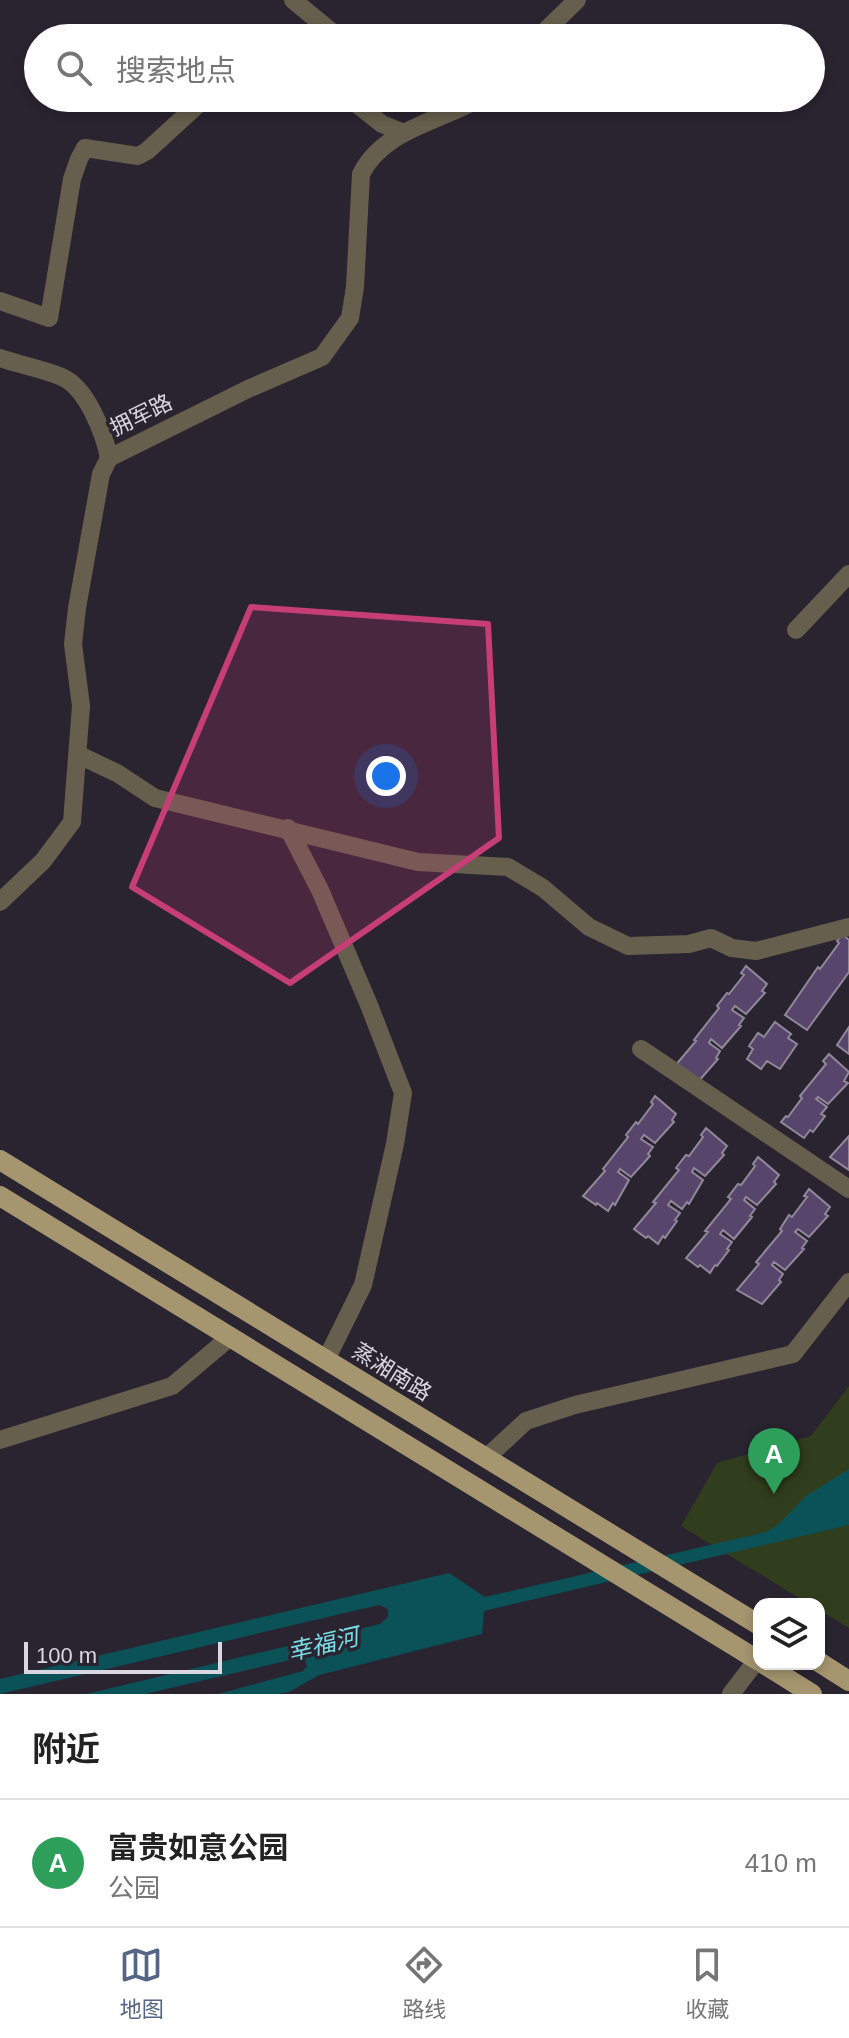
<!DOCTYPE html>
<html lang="zh">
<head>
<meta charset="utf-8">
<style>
  :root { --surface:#fff; --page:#f6f6f6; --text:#222; --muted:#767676; --line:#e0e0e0; --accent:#556585 }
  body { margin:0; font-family:Arial,"Noto Sans SC",sans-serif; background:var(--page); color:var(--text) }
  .controls { position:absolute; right:24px; bottom:24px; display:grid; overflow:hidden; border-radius:16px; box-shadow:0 4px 12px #0003 }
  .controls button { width:72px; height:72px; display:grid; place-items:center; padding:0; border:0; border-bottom:2px solid var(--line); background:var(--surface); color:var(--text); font:40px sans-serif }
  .scale { position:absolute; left:24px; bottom:20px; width:198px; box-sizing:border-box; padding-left:8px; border:4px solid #dbd7e0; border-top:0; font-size:22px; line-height:28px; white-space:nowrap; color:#dbd7e0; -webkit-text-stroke:6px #2a2431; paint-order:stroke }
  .you { position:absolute; left:386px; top:776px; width:28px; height:28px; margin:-20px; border:6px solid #fff; border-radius:50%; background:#1a73e8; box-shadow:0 0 0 12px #1a73e833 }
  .badge { display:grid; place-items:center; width:52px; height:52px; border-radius:50%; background:var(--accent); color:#fff; font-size:26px; font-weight:700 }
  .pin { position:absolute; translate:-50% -66px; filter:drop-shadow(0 2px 4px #0008) }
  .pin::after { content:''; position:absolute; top:42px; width:28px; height:24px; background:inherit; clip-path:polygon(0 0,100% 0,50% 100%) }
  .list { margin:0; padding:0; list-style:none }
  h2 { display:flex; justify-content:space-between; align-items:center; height:104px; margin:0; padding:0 32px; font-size:34px }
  h2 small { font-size:26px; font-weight:400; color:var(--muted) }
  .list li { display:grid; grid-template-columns:52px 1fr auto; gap:24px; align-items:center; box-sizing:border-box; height:128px; padding:0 32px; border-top:2px solid var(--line) }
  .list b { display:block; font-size:30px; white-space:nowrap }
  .list p { margin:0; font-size:26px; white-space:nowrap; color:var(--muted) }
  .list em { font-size:26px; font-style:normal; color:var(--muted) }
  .icon { flex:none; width:44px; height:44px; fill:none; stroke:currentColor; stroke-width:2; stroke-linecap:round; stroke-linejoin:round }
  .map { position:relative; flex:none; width:849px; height:1694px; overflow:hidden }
  .search { position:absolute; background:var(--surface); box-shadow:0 4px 12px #0003; left:24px; right:24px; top:24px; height:88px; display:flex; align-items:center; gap:20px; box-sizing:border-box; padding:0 28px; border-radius:44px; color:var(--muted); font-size:30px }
  .sheet { height:232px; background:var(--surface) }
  nav { display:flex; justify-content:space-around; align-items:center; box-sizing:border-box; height:112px; border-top:2px solid var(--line); background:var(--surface); font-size:22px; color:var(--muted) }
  nav a { display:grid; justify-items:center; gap:4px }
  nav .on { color:var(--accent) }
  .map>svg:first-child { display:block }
  .green { fill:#303e1e }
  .water { fill:#0a5258 }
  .building { fill:#58456b; stroke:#91899a; stroke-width:2 }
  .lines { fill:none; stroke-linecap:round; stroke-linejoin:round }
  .minor { stroke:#665f4d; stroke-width:18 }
  .major { stroke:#a59670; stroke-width:20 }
  .marked { fill:#c73e76; fill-opacity:0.2; stroke:#c73e76; stroke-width:6; stroke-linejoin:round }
  .labels { text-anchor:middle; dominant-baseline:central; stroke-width:7; stroke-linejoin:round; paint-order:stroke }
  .street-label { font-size:22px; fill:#dbd7e0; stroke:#2a2431 }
  .water-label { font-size:24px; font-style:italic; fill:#79dde6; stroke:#2a2431 }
</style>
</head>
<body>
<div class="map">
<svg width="849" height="1694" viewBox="0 0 849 1694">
  <rect width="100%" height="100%" fill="#2a2431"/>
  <path class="green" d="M 849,1386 L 849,1628 L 819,1610 L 819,1604 L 809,1604 L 681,1526 L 717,1463 L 811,1436 Z"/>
  <path class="water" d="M 849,1469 L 849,1525 L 484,1611 L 482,1634 L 319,1675 L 289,1692 L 279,1694 L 218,1694 L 303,1671 L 307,1666 L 303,1657 L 145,1694 L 86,1694 L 380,1624 L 388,1617 L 388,1609 L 379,1605 L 0,1694 L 0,1679 L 449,1573 L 485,1597 L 766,1532 L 779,1524 L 806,1496 Z"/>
  <path class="building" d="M 842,934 L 849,940 L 849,972 L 807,1030 L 785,1015 L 818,967 L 820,969 L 839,943 L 837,941 Z
    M 746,966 L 767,984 L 762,991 L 765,993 L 746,1014 L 735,1006 L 732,1010 L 744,1018 L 739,1025 L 741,1026 L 722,1048 L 711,1039 L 709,1043 L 720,1051 L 716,1058 L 718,1059 L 698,1082 L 674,1067 L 696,1041 L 694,1040 L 719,1008 L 717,1006 L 727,993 L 729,994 L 744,975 L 741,973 Z
    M 775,1022 L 791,1034 L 788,1038 L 797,1044 L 780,1069 L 767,1061 L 761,1069 L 747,1059 L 753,1049 L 749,1046 L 758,1033 L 764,1037 Z
    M 849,1027 L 849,1054 L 837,1045 Z
    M 829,1054 L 849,1072 L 844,1081 L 848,1083 L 828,1104 L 818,1097 L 816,1099 L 827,1107 L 821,1114 L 825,1116 L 813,1132 L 810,1130 L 804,1138 L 781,1122 L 786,1116 L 788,1117 L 802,1098 L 800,1096 L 826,1064 L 823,1061 Z
    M 655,1096 L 676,1114 L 672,1120 L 674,1122 L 655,1143 L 644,1135 L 641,1139 L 653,1147 L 648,1154 L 650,1156 L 631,1177 L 620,1169 L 618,1172 L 629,1180 L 615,1205 L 613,1203 L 608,1211 L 597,1203 L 596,1205 L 583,1196 L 605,1171 L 603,1169 L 628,1137 L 626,1135 L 636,1122 L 638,1124 L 653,1104 L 651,1102 Z
    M 706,1128 L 727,1146 L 722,1153 L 724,1155 L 705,1176 L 694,1168 L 692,1172 L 703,1180 L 689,1204 L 687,1202 L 682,1209 L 671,1201 L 668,1205 L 680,1213 L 675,1220 L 677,1221 L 665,1238 L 663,1236 L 658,1244 L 648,1236 L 646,1238 L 634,1229 L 656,1203 L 653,1202 L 679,1170 L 676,1168 L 686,1155 L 689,1156 L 703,1137 L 701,1135 Z
    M 849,1136 L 849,1170 L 830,1157 Z
    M 758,1157 L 779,1175 L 774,1182 L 776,1184 L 757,1205 L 746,1197 L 744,1200 L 755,1209 L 750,1216 L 752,1217 L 734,1239 L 723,1230 L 720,1234 L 732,1242 L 727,1249 L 729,1250 L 717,1266 L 715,1265 L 710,1273 L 700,1265 L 698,1267 L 686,1258 L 708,1232 L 705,1231 L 731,1199 L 728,1197 L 738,1184 L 741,1185 L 755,1166 L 753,1164 Z
    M 809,1189 L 830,1207 L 825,1214 L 828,1216 L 809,1237 L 798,1229 L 795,1232 L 807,1241 L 802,1248 L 804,1249 L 785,1270 L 774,1262 L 772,1265 L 783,1274 L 779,1280 L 781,1282 L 762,1304 L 737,1290 L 759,1264 L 756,1262 L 782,1231 L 780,1229 L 789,1215 L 792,1217 L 807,1197 L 804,1196 Z"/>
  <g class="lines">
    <path class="minor" d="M 293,0 L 339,38
      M 538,38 L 577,0
      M 274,98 L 278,103 L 289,98
      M 349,98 L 382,124 L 404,133
      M 0,301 L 49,318 L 72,179 L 79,159 L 85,148 L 138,156 L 147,151 L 205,98
      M 0,358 C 20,365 43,369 62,377 C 87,388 104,433 109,458
      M 796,630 L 849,574
      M 79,755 L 117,773 L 155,798 L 418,862 L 508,867 L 543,888 L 589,927 L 628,946 L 689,944 L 711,938 L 732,948 L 756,951 L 849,927
      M 288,828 L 320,890 L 369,1005 L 403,1093 L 395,1144 L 363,1285 L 326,1360
      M 0,902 L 43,861 L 72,822 L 81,706 L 73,644 L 77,608 L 101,474 L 109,458 L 248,389 L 322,357 L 350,318 L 355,287 L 361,174 C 384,129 439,122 480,98
      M 641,1049 L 849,1189
      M 0,1440 L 172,1386 L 230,1337
      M 486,1458 L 526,1421 L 575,1405 L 793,1354 L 849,1282
      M 731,1694 L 757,1660"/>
    <path class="major" d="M 0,1160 L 759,1625
      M 0,1196 L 759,1661
      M 819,1662 L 849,1681
      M 764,1664 L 812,1694"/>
  </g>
  <path class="marked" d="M 251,607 L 488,624 L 499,838 L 290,983 L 132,887 Z"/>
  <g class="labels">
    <g class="street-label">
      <text transform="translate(141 415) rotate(-26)">拥军路</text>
      <text transform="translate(392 1372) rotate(32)">蒸湘南路</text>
    </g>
    <g class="water-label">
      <text transform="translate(323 1644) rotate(-13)">幸福河</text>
    </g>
  </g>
</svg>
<div class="controls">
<button><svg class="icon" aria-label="layers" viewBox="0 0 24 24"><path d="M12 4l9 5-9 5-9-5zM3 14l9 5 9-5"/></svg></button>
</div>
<div class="scale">100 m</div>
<div class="you"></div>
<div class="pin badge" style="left:774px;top:1494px;background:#2e9e5b">A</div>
<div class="search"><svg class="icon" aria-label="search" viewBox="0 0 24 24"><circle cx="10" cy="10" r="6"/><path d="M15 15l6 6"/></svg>搜索地点</div>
</div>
<section class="sheet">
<h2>附近<small></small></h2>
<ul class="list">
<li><span class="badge" style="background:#2e9e5b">A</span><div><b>富贵如意公园</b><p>公园</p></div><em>410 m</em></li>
</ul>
</section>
<nav>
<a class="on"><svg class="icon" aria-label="map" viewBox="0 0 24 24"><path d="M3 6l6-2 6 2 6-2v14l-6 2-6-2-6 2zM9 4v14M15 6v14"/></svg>地图</a>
<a><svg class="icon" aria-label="directions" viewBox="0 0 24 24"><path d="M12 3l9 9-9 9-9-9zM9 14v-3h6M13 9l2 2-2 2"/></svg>路线</a>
<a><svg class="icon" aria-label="saved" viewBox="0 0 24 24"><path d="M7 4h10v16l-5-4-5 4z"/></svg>收藏</a>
</nav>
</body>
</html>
